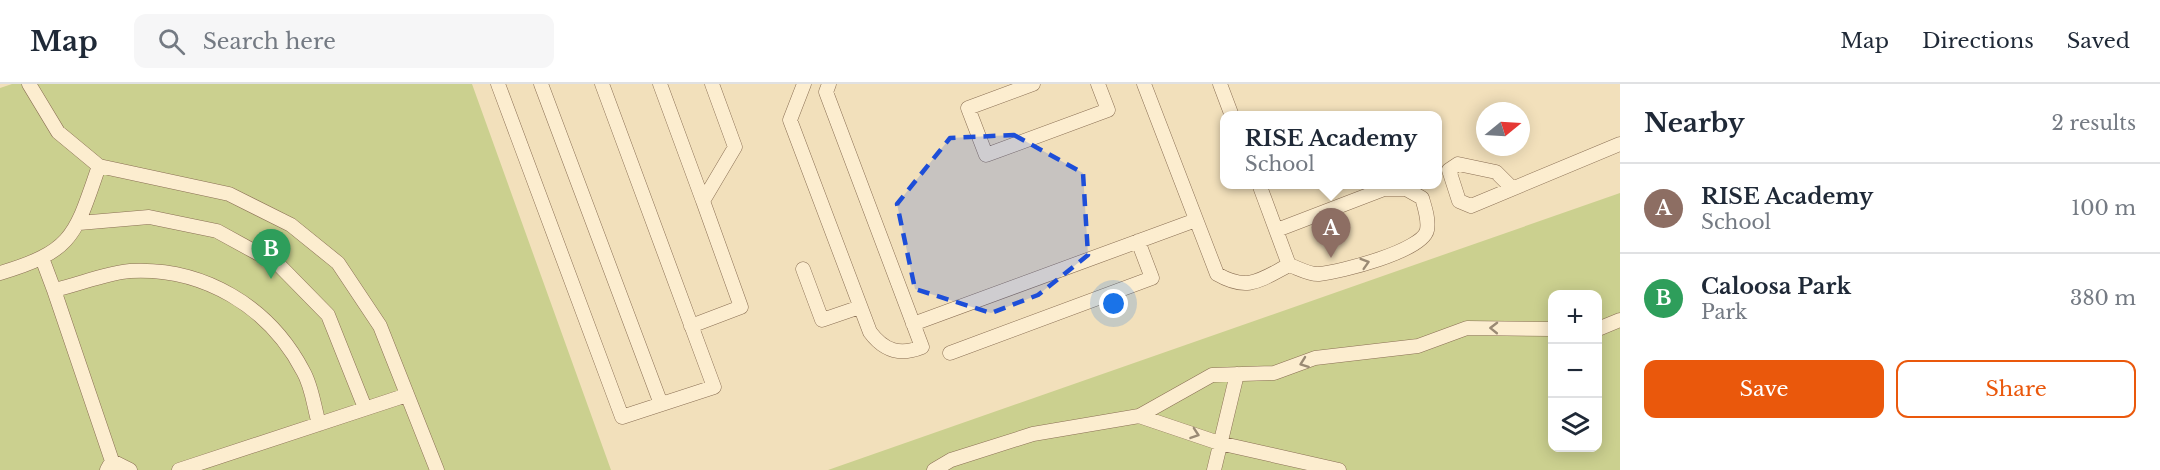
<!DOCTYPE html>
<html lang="en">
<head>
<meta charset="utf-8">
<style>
  :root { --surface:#fff; --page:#f6f6f7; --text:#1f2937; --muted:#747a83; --line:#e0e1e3; --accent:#ea580c }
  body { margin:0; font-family:"Libre Baskerville",serif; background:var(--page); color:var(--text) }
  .controls { position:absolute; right:18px; bottom:18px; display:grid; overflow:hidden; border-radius:12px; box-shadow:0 3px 15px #0003 }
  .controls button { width:54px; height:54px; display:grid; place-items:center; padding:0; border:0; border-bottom:2px solid var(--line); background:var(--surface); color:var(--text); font:30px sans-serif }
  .compass { position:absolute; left:1476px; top:18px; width:54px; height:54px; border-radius:50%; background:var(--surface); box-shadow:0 3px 15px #0003; rotate:72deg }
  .you { position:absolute; left:1114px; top:220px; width:21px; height:21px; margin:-15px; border:4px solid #fff; border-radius:50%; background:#1a73e8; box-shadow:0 0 0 9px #1a73e833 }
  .badge { display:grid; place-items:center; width:39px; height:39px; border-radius:50%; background:var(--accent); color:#fff; font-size:20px; font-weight:700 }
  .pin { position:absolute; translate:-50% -50px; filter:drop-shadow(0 2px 3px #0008) }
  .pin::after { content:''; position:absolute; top:32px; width:21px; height:18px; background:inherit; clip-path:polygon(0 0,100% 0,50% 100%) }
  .popup { position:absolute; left:1220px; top:27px; width:222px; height:78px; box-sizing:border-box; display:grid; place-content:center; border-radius:12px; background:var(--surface); filter:drop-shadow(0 2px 4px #0005); font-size:20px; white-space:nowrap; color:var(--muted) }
  .popup b { font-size:22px; color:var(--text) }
  .popup::after { content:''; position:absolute; left:50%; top:100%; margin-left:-12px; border:12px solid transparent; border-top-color:var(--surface) }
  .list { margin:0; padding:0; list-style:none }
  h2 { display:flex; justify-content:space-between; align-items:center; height:78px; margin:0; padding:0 24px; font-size:26px }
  h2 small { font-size:20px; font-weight:400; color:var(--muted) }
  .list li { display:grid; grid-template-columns:39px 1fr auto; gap:18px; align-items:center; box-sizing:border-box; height:90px; padding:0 24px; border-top:2px solid var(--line) }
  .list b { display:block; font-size:22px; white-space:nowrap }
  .list p { margin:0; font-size:20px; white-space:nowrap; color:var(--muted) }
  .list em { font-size:20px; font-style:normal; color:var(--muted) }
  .actions { display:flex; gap:12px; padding:18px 24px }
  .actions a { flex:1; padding:14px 0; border:2px solid var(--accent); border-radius:12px; text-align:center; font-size:21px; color:var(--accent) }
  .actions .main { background:var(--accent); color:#fff }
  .icon { flex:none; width:33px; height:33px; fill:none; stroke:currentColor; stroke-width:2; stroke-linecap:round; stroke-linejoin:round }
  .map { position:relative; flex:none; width:1620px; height:386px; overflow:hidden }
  header { display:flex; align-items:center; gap:36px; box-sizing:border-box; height:84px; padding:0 30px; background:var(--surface); border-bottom:2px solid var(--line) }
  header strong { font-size:28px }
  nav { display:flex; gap:33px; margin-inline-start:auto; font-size:21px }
  .search { width:420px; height:54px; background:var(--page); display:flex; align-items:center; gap:15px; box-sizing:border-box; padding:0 21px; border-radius:12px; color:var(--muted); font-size:22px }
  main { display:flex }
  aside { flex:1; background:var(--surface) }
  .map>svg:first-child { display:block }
  .green { fill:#cbd08f; fill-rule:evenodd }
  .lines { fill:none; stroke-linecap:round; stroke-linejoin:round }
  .minor-casing { stroke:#8a6f54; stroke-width:15 }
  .minor { stroke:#fcedcf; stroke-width:14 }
  .oneway { stroke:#9a8a74 }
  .marked { fill:#1d4ed8; fill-opacity:0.2; stroke:#1d4ed8; stroke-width:4.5; stroke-dasharray:12 8; stroke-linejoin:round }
</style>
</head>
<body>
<header>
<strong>Map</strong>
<div class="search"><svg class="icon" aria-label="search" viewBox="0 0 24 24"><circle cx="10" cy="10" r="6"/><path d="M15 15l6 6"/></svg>Search here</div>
<nav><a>Map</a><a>Directions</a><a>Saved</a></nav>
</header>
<main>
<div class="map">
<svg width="1620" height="386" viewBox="0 0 1620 386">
  <rect width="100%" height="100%" fill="#f2e0bb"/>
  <path class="green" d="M 12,0 L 472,0 L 611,386 L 0,386 L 0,4 Z
    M 1620,109 L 1620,386 L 828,386 ZM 1552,210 L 1598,210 L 1598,364 L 1552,364 Z"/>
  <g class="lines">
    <defs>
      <path id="minor" d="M 29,0 L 58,48 L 99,82 L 229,110 L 291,141 L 338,179 L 380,242 L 437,386
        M 498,0 L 622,333 L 714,303 L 602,0
        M 541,0 L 661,320
        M 660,0 L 703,117
        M 804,0 L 790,36 L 870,248 C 884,267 900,272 922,263 L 826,8 L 829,0
        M 1033,0 L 968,24 L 986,71 L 1108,26 L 1098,0
        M 1144,0 L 1217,190 C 1248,208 1260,196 1289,181 C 1298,184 1310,191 1319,190 C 1340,188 1423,167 1427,146 C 1429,136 1425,124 1422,114 L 1406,105 L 1384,105 L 1277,146
        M 1220,0 L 1232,32
        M 1259,100 L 1289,181
        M 1512,104 L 1496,88 L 1458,80 L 1449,86 L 1459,117 L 1471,122 L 1620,60
        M 79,139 L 149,133 L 217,147 L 279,181 L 328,231 L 365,324
        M 42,174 L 54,206
        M 803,185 L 822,236 L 860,223
        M 0,189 C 74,167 75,151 99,82
        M 913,240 L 1196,136
        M 691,242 L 741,223 L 703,117 L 735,63 L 712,0
        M 1598,245 L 1620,236
        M 950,269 L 1152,194 L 1138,157
        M 1139,332 L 1219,359 L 1339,386
        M 112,377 L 130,386
        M 107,386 L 112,377 L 54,206 C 78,201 105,189 130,187 C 203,183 269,222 303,287 C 312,302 314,323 319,340
        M 179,386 L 407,311
        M 934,386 L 951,376 L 1033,350 L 1139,332 L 1212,291 L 1274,289 L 1315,274 L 1418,262 L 1467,244 L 1552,245
        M 1214,386 L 1237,290"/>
    </defs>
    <use href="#minor" class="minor-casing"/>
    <use href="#minor" class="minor"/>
  </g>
  <defs><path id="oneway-chevron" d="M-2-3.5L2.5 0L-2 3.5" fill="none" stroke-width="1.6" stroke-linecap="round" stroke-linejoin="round" transform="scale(1.5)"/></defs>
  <g class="oneway">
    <use href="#oneway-chevron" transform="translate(1365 179) rotate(-17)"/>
    <use href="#oneway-chevron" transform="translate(1494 244) rotate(-179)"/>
    <use href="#oneway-chevron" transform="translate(1304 279) rotate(160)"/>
    <use href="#oneway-chevron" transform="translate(1195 350) rotate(19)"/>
  </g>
  <path class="marked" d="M 1014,51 L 1083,89 L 1088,171 L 1038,211 L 991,229 L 915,205 L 897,120 L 950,54 Z"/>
</svg>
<div class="controls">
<button>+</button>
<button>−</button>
<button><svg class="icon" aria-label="layers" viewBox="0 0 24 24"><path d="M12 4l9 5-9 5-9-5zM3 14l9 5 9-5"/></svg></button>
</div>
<svg class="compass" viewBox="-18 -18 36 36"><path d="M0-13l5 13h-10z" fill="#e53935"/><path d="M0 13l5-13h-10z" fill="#747a83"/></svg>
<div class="you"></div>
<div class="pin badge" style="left:1331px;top:174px;background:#8d6e63">A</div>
<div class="popup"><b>RISE Academy</b>School</div>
<div class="pin badge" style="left:271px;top:195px;background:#2e9e5b">B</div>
</div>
<aside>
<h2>Nearby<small>2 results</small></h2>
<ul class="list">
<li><span class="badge" style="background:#8d6e63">A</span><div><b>RISE Academy</b><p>School</p></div><em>100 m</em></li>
<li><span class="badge" style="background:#2e9e5b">B</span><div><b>Caloosa Park</b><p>Park</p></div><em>380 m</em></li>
</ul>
<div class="actions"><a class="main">Save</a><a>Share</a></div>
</aside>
</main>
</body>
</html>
